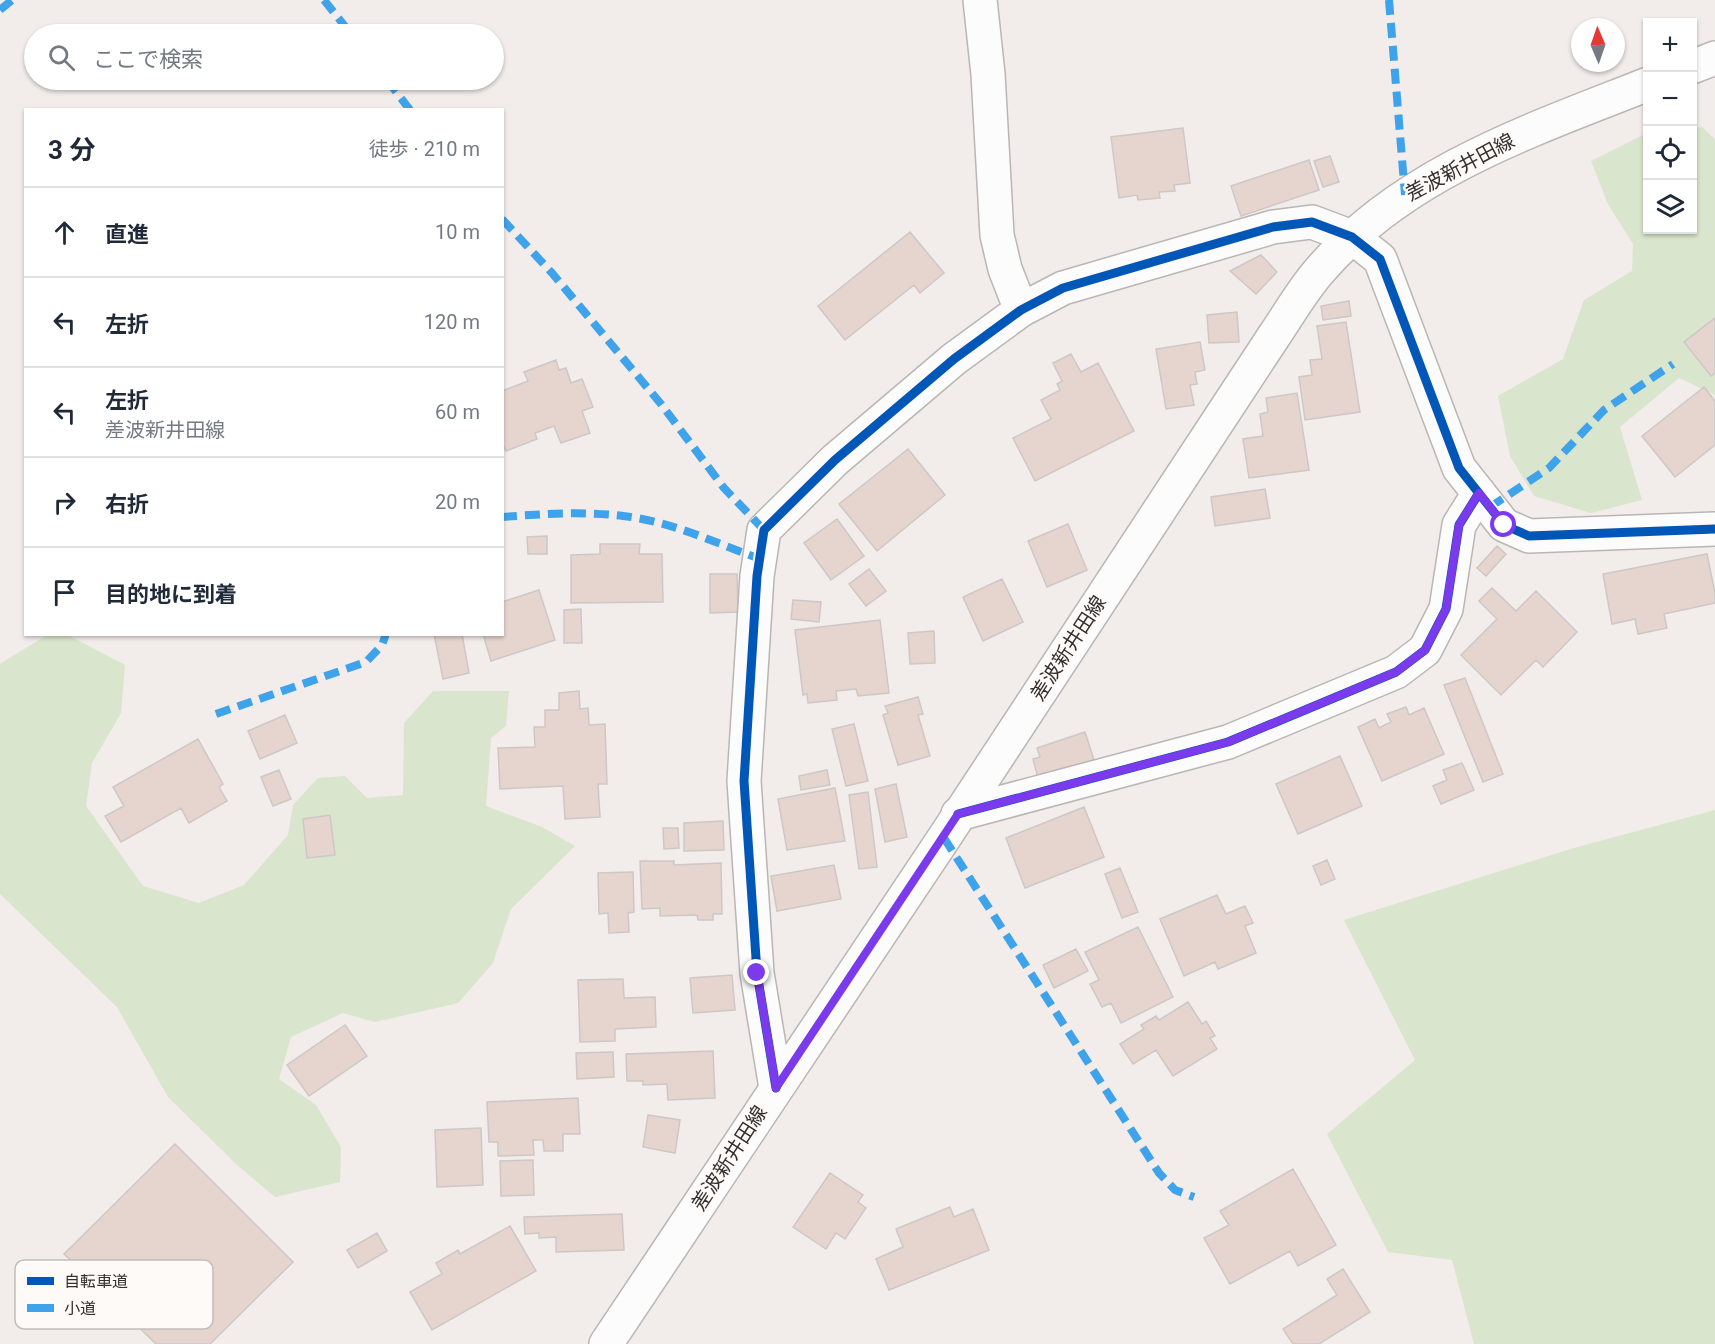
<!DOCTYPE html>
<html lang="ja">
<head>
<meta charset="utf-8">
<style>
  :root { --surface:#fff; --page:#f6f6f7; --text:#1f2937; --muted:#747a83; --line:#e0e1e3 }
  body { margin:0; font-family:Roboto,"Noto Sans JP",sans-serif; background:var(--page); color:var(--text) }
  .controls { position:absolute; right:18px; top:18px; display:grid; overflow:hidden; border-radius:0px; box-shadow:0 2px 4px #0004 }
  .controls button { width:54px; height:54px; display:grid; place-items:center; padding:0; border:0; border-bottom:2px solid var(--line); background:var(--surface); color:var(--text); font:30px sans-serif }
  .compass { position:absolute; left:1571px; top:18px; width:54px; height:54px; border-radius:50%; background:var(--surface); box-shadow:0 2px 4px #0004; rotate:358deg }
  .stop { position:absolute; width:18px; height:18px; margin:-14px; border:4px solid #7c3aed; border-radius:50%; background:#fff }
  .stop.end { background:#7c3aed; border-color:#fff; box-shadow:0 2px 6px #0008 }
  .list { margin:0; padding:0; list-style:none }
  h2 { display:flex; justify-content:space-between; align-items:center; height:78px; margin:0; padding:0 24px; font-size:26px }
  h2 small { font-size:20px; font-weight:400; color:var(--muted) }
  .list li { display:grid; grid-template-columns:39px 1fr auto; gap:18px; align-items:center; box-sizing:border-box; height:90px; padding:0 24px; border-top:2px solid var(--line) }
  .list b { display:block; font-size:22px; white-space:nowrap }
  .list p { margin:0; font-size:20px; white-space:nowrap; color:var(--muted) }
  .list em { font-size:20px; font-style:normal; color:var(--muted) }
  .icon { flex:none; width:33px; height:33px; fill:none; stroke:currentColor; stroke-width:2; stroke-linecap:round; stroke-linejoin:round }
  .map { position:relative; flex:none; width:1715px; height:1344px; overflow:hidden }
  .search { position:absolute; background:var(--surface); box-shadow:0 2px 4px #0004; left:24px; top:24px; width:480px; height:66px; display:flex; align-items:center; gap:15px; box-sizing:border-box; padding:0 21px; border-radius:33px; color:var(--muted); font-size:22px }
  .panel { position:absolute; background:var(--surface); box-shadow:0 2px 4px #0004; left:24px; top:108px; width:480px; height:528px; border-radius:0px }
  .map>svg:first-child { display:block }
  .green { fill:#d9e5cc }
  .building { fill:#e6d4ce; stroke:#cdc8c7; stroke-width:1.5 }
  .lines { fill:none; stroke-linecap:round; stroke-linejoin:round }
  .street-casing { stroke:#bab6b4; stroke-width:36 }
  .secondary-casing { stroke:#bab6b4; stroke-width:36 }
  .street { stroke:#fdfcfc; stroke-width:33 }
  .secondary { stroke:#fdfcfc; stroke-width:33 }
  .quiet { stroke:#3ea3eb; stroke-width:8; stroke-dasharray:15 8; stroke-linecap:butt }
  .cycleway-casing { stroke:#fefaf8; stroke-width:13 }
  .cycleway { stroke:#0057b8; stroke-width:9 }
  .route { stroke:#7c3aed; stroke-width:8 }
  .labels { text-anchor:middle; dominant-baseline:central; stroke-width:5; stroke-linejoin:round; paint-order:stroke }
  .street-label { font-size:20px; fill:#34302e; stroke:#fefaf8 }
  .key { fill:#fefaf8; stroke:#c1bdbb; stroke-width:1.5 }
  .key-label { font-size:16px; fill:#34302e }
</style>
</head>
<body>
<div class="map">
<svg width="1715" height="1344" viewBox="0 0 1715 1344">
  <rect width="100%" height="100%" fill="#f2ecea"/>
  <path class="green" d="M 1702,127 L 1715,139 L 1715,395 L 1679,378 L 1620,427 L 1642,500 L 1591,513 L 1534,496 L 1510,456 L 1498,396 L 1563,359 L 1584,300 L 1632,271 L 1633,244 L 1608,204 L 1591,161 L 1647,133 L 1648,230 L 1692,230 L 1693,128 Z
    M 66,634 L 125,665 L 121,713 L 92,763 L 86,806 L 143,886 L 199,903 L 244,885 L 288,835 L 293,805 L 318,778 L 345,776 L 367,798 L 403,795 L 404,723 L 433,691 L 509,691 L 506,726 L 491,738 L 486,806 L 542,827 L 575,846 L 511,909 L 493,963 L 458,1003 L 375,1022 L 343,1013 L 291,1037 L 279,1079 L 316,1105 L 341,1147 L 340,1182 L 275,1197 L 237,1165 L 168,1097 L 117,1007 L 0,894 L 0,664 L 47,635 Z
    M 1715,810 L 1715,1344 L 1474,1344 L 1452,1260 L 1388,1252 L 1327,1134 L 1415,1060 L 1344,920 L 1574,848 Z"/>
  <path class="building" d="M 1183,128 L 1190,183 L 1174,185 L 1175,191 L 1159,192 L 1160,198 L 1138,200 L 1137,195 L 1119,198 L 1111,137 Z
    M 1330,156 L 1339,182 L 1323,187 L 1314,161 Z
    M 1309,160 L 1319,190 L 1241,216 L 1231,186 Z
    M 910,232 L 944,273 L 920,293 L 914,285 L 845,340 L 818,306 Z
    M 1261,255 L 1277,272 L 1256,294 L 1230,271 Z
    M 1349,301 L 1351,316 L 1323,320 L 1321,306 Z
    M 1237,312 L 1239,342 L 1209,343 L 1207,315 Z
    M 1715,318 L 1715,373 L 1711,376 L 1684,342 Z
    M 1346,322 L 1360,412 L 1305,420 L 1299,377 L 1312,375 L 1310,360 L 1322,359 L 1317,326 Z
    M 1200,342 L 1205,370 L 1195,372 L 1197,384 L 1190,385 L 1194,405 L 1166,409 L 1156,349 Z
    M 1071,354 L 1081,372 L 1098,363 L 1134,431 L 1035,481 L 1013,438 L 1051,419 L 1041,400 L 1060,390 L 1057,384 L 1062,381 L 1053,363 Z
    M 556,360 L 559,370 L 566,368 L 571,383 L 582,379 L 593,407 L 582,411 L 590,433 L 561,443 L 554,426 L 535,433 L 537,439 L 506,451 L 502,443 L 502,391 L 528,381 L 524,372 Z
    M 1704,387 L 1715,401 L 1715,445 L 1675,477 L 1642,436 Z
    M 1297,393 L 1309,470 L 1249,478 L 1243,439 L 1263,436 L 1260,414 L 1268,412 L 1266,398 Z
    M 908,449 L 945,495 L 877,551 L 839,504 Z
    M 1265,489 L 1270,518 L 1215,526 L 1211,497 Z
    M 837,519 L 864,556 L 831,580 L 804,543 Z
    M 1068,524 L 1087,570 L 1047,587 L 1028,541 Z
    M 547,536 L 547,554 L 528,554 L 527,537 Z
    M 600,544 L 640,544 L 639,554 L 662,554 L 663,602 L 571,603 L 571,555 L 600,554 Z
    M 1497,546 L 1506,554 L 1486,576 L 1477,568 Z
    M 1707,554 L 1715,593 L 1715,603 L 1664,614 L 1667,628 L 1638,634 L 1635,619 L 1612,624 L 1603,574 Z
    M 869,569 L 886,591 L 866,606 L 849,584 Z
    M 710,574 L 737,574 L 738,612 L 710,613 Z
    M 1002,579 L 1023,622 L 983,641 L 963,597 Z
    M 1492,588 L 1516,611 L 1536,591 L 1577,632 L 1543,667 L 1536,660 L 1501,695 L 1461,655 L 1497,619 L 1479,601 Z
    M 539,590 L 555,640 L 491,661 L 483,634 L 502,634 L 502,602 Z
    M 793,600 L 821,602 L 819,622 L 791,619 Z
    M 581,609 L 582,643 L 564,643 L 564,610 Z
    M 880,620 L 889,693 L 858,696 L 856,689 L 836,691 L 837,700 L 808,703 L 807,694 L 803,695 L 795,630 Z
    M 934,631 L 935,663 L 910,664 L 908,633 Z
    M 434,634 L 462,634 L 469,673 L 443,679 Z
    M 1465,678 L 1503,774 L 1483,782 L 1444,685 Z
    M 579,691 L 580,709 L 588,708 L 589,725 L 605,724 L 607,784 L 598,784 L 600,817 L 565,819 L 563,786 L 500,789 L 498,748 L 535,747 L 534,727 L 545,727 L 545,710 L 559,710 L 559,693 Z
    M 918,697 L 923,714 L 918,715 L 930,756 L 898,765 L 883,715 L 888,713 L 885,706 Z
    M 1406,707 L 1409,715 L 1424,708 L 1444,754 L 1382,781 L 1358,727 L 1375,719 L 1379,728 L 1391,722 L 1387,714 Z
    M 285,715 L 297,743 L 260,759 L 248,731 Z
    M 854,724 L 868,781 L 846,786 L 832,729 Z
    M 1085,732 L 1094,760 L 1038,778 L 1033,759 L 1040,757 L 1037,748 Z
    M 198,739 L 223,784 L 219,787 L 227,801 L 189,823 L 181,808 L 121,842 L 105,816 L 124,806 L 113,787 Z
    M 1340,756 L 1362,806 L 1298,834 L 1276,784 Z
    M 1462,763 L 1474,790 L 1441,804 L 1433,786 L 1447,780 L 1443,770 Z
    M 279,770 L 291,799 L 273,806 L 261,777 Z
    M 827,770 L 830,785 L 801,790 L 799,776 Z
    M 896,784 L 907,837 L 885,842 L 875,789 Z
    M 835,788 L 845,841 L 787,850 L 778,799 Z
    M 868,792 L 877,867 L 859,869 L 849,795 Z
    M 1084,807 L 1104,857 L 1025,888 L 1006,838 Z
    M 330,815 L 335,855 L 307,858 L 303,819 Z
    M 723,821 L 724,850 L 684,851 L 684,823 Z
    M 663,828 L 678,828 L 679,848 L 664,849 Z
    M 1327,860 L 1335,879 L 1321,885 L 1313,866 Z
    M 640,861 L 674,861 L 674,865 L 721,863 L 722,914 L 713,914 L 713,920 L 698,920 L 697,915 L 660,916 L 660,908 L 642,909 Z
    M 834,865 L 841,899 L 777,911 L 771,876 Z
    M 1120,868 L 1138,912 L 1122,918 L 1105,874 Z
    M 633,872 L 634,912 L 628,913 L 629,932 L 609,933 L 608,913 L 599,914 L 598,873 Z
    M 1217,895 L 1226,914 L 1245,906 L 1253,923 L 1245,926 L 1256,953 L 1218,969 L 1215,962 L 1184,976 L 1160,919 Z
    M 1138,927 L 1173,997 L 1121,1023 L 1111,1003 L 1102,1007 L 1090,984 L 1099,980 L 1085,952 Z
    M 1076,949 L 1088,971 L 1054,988 L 1043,965 Z
    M 732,975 L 735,1010 L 693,1013 L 690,978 Z
    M 623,979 L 624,998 L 655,997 L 656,1027 L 615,1029 L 615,1041 L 580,1042 L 578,980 Z
    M 1188,1002 L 1202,1024 L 1206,1021 L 1215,1036 L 1210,1038 L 1217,1049 L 1173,1076 L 1156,1050 L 1133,1064 L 1120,1044 L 1144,1029 L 1141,1025 L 1156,1016 L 1159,1020 Z
    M 345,1025 L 367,1056 L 309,1096 L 287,1065 Z
    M 713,1051 L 715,1098 L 668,1100 L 667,1084 L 643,1085 L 643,1081 L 627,1081 L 626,1054 Z
    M 613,1052 L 614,1077 L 577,1079 L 576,1053 Z
    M 578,1098 L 580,1134 L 563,1134 L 563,1151 L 544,1151 L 543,1140 L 533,1140 L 534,1155 L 498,1156 L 498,1142 L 489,1142 L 487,1102 Z
    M 648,1115 L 680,1120 L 675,1153 L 643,1147 Z
    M 481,1128 L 483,1185 L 437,1187 L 435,1130 Z
    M 175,1144 L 293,1262 L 210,1344 L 156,1344 L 64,1254 Z
    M 533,1160 L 534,1195 L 501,1196 L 500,1161 Z
    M 1293,1169 L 1336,1245 L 1298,1266 L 1290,1251 L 1230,1284 L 1204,1238 L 1229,1225 L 1220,1211 Z
    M 830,1173 L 863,1195 L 858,1202 L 866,1208 L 845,1239 L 836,1233 L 826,1249 L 793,1227 Z
    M 950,1207 L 954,1217 L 973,1209 L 989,1250 L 889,1290 L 876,1259 L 903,1247 L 896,1229 Z
    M 622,1214 L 624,1250 L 556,1252 L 556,1237 L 539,1238 L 539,1233 L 525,1234 L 524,1217 Z
    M 510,1226 L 536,1271 L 432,1330 L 410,1292 L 442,1274 L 436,1263 L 458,1250 L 460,1254 Z
    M 377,1233 L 387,1251 L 358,1268 L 347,1250 Z
    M 1343,1269 L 1370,1312 L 1319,1344 L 1293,1344 L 1283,1329 L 1337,1295 L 1327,1279 Z"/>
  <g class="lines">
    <defs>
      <path id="street" d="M 980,0 L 988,74 L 997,235 L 1005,269 L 1021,310
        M 958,814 L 1228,742 L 1396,672 L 1425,650 L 1446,609 L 1459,525 L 1479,493
        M 776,1088 L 757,973 L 744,781 L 757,576 L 764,530 L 835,460 L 954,359 L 1021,310 L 1063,288 L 1273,227 L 1312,222 L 1352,237 L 1380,259 L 1459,468 L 1504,525 L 1529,536 L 1715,529"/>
      <path id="secondary" d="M 1692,67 L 1715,58
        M 606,1344 L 944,838 L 1274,336 C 1289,314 1303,289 1321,269 C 1405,172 1532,130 1648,84"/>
    </defs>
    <use href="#street" class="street-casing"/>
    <use href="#secondary" class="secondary-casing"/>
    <use href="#street" class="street"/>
    <use href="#secondary" class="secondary"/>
    <path class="quiet" d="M 324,0 L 351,34
      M 1389,0 L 1405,195
      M 0,10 L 12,0
      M 387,80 L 410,110
      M 502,219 L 552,273 L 661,404 L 724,488 L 764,530
      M 1490,507 L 1549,468 L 1604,410 L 1673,364
      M 502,517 C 542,514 583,511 623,516 C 670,521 716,543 760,559
      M 216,714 L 366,662 L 382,645 L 386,634
      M 944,838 L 1159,1173 L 1175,1190 L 1194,1197"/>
    <defs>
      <path id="cycleway" d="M 958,814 L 1228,742 L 1396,672 L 1425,650 L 1446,609 L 1459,525 L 1479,493
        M 776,1088 L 757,973 L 744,781 L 757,576 L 764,530 L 835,460 L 954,359 L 1021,310 L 1063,288 L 1273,227 L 1312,222 L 1352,237 L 1380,259 L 1459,468 L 1504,525 L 1529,536 L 1715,529"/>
    </defs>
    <use href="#cycleway" class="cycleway-casing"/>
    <use href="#cycleway" class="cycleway"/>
  </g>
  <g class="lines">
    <path class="route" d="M 757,973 L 776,1088 L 958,814 L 1228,742 L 1396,672 L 1425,650 L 1446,609 L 1459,525 L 1479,493 L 1504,525"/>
  </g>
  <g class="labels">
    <g class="street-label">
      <text transform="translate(1460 167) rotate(-28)">差波新井田線</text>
      <text transform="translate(1068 648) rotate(-57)">差波新井田線</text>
      <text transform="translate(729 1158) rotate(-57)">差波新井田線</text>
    </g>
  </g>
  <rect x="15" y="1260" width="198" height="69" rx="9" class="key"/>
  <rect x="27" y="1277" width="27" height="8" fill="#0057b8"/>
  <rect x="27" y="1304" width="27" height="8" fill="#3ea3eb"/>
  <g class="key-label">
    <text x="64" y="1287">自転車道</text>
    <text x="64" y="1314">小道</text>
  </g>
</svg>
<div class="controls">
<button>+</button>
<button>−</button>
<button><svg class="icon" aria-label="locate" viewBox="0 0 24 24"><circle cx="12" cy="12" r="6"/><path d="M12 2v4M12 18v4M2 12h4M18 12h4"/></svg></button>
<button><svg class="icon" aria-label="layers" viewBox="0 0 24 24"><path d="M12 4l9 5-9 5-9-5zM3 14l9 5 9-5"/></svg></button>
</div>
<svg class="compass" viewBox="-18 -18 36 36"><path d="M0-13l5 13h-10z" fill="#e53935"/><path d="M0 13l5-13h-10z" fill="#747a83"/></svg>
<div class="stop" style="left:1504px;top:525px"></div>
<div class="stop end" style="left:757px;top:973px"></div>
<div class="search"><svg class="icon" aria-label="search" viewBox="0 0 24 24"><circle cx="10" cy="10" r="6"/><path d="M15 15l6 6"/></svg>ここで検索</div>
<section class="panel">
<h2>3 分<small>徒歩 · 210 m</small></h2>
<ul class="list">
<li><svg class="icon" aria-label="ahead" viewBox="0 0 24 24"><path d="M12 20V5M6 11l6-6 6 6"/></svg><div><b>直進</b></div><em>10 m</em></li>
<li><svg class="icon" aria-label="left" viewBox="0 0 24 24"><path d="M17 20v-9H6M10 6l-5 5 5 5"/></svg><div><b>左折</b></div><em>120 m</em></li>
<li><svg class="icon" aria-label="left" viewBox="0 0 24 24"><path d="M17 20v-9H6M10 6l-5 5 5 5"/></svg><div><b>左折</b><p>差波新井田線</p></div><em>60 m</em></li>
<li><svg class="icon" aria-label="right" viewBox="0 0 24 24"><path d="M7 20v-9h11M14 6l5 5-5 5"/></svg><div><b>右折</b></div><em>20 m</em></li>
<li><svg class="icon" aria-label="arrive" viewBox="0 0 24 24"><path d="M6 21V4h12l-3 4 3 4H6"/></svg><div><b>目的地に到着</b></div></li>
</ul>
</section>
</div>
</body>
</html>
